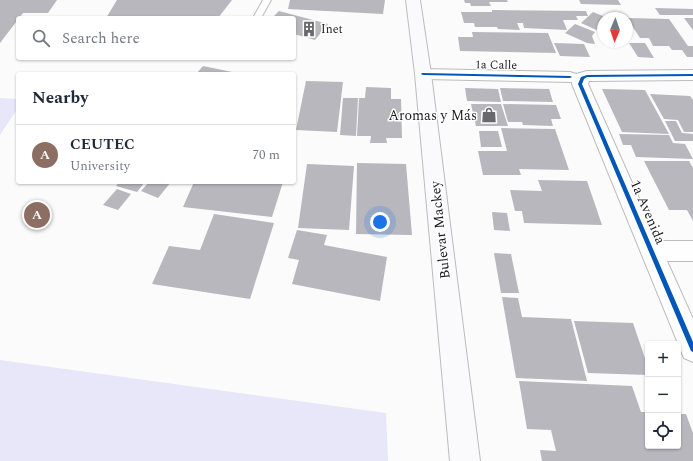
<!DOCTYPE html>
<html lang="en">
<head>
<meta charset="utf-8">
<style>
  :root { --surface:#fff; --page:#f2f2f3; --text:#1f2937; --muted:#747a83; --line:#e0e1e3; --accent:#0b8043 }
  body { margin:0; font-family:Spectral,serif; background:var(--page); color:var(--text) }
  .controls { position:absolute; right:12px; bottom:12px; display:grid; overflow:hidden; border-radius:4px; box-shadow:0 1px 3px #0004 }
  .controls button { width:36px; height:36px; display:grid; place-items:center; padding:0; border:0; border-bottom:1px solid var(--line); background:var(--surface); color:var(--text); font:20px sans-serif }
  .compass { position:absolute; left:597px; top:12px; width:36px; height:36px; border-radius:50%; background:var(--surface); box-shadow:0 1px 3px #0004; rotate:182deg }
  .you { position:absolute; left:380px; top:222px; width:14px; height:14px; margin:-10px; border:3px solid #fff; border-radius:50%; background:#1a73e8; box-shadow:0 0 0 6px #1a73e833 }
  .badge { display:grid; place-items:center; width:26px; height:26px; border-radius:50%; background:var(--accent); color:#fff; font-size:13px; font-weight:700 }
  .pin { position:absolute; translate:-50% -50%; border:2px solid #fff; box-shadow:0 1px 4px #0006 }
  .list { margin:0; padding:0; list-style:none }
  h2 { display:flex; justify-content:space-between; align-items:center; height:52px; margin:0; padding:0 16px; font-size:17px }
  h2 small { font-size:13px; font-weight:400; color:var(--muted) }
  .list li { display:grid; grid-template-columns:26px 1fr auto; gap:12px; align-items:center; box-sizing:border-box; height:60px; padding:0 16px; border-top:1px solid var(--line) }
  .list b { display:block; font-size:15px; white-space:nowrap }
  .list p { margin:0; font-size:13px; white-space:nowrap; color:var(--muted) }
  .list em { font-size:13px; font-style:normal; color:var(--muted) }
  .icon { flex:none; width:22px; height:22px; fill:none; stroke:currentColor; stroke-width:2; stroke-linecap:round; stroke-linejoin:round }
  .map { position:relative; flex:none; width:693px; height:461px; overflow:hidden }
  .search { position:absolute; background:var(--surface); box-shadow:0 1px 3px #0004; left:16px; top:16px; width:280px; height:44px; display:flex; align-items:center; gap:10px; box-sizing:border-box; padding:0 14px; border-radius:4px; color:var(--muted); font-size:15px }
  .panel { position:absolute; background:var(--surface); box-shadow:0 1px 3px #0004; left:16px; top:72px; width:280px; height:112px; border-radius:4px }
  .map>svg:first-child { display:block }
  .green { fill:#e8e6f9 }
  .building { fill:#b7b7bd }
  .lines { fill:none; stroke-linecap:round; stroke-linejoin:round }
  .lane-casing { stroke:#bcbcbe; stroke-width:2 }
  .street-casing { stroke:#bcbcbe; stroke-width:2 }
  .secondary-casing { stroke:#bcbcbe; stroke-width:2 }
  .lane { fill:#fefeff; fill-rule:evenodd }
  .street { fill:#fefeff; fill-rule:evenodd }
  .secondary { fill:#fafafc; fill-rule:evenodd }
  .cycleway-casing { stroke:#fff; stroke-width:3 }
  .cycleway { fill:#0057b8; fill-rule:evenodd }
  .labels { text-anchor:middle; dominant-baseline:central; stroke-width:3; stroke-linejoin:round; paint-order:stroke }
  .far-poi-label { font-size:12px; fill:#1b1b1f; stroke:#fff; text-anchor:start }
  .far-street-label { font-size:12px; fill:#1b1b1f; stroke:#fff }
  .poi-label { font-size:14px; fill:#1b1b1f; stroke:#fff; text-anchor:end }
  .street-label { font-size:14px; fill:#1b1b1f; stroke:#fff }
</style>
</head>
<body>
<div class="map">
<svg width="693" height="461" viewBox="0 0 693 461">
  <rect width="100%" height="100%" fill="#fbfbfc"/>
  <path class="green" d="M 0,98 L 18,99 L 18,108 L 0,135 Z
    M 0,360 L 386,413 L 388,461 L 0,461 Z"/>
  <path class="building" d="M 0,0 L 57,0 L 48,13 L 23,13 L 0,43 Z
    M 117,0 L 232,0 L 218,18 L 106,18 Z
    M 290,0 L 385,0 L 383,14 L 288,9 Z
    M 464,0 L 507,0 L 508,2 L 489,2 L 491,6 L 471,6 L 470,3 L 465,3 Z
    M 579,0 L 618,0 L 621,5 L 581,4 Z
    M 655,8 L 693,9 L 693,15 L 660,15 Z
    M 492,10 L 586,11 L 588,16 L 576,16 L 578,20 L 563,20 L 567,30 L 524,28 L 523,23 L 517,23 L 520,30 L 498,29 L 497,27 L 475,27 L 474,23 L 464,23 L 461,12 L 492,12 Z
    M 279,11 L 328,24 L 315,40 L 294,34 L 294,18 L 272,18 Z
    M 593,12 L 608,18 L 603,18 L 603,33 L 581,23 Z
    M 627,18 L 669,19 L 688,46 L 693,46 L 693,57 L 687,57 L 682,50 L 672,50 L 669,46 L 653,46 L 649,38 L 640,38 Z
    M 684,18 L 693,18 L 693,30 Z
    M 575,24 L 595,32 L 592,36 L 595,44 L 587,43 L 565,33 Z
    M 472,32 L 548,33 L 556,53 L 460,51 L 458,37 L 473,37 Z
    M 554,43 L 584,44 L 590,57 L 560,56 Z
    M 629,43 L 645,43 L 654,58 L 638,57 Z
    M 203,66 L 237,73 L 237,74 L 196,74 Z
    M 306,81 L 343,82 L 337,132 L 296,130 Z
    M 366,87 L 391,88 L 391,99 L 401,99 L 402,138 L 386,138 L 387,143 L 370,143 L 371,136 L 357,136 L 359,98 L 365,98 Z
    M 465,88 L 498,89 L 501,102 L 467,101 Z
    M 500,88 L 549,89 L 553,102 L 503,101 Z
    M 602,89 L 645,90 L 669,134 L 622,132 Z
    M 650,94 L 690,96 L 693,100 L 693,132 L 684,132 L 678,120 L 664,119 Z
    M 343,98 L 358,98 L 356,136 L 340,135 Z
    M 471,104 L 501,104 L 508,126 L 476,126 Z
    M 503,104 L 556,105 L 561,119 L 551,119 L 553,126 L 523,125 L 522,122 L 508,122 Z
    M 665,121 L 676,121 L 682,133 L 693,134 L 693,141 L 675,141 Z
    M 501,128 L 555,129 L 569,170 L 519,169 L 521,175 L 483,175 L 478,151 L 507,151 Z
    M 479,131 L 498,131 L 502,147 L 481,147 Z
    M 619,134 L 669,135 L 673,143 L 685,144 L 693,159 L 636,157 L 631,145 L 623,145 Z
    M 644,161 L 689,161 L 693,168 L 693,221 L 687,210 L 669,210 Z
    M 357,163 L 406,164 L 412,235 L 356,234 Z
    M 307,164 L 354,166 L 349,230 L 298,228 Z
    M 538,180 L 587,181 L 602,225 L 524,223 L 522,211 L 515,211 L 510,190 L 542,191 Z
    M 119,182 L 145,182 L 137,192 L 116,186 Z
    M 149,182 L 171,182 L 158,198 L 141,191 Z
    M 194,182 L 283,182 L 272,217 L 183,207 Z
    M 117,189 L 131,194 L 118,210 L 103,205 Z
    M 492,212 L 507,213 L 510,231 L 494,230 Z
    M 214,214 L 274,223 L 250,299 L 152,284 L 169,246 L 200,250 Z
    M 297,230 L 327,235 L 324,245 L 387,257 L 380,301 L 292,284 L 299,260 L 288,258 Z
    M 494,253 L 511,254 L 519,293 L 501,293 Z
    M 502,297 L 518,298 L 522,317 L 571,319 L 587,381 L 516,378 Z
    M 574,321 L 633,323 L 648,367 L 648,375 L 588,373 Z
    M 519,381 L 632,386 L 641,412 L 648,412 L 648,446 L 678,446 L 678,414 L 686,414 L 693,433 L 693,461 L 542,461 L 540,450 L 556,451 L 551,430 L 527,429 Z"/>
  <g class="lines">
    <defs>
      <path id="lane" d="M 263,0 L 271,0 L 261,18 L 253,18 Z"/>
      <path id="street" d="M 423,69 L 570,72 L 576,74 L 587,71 L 693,70 L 693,80 L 589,81 L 588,84 L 658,241 L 693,241 L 693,261 L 667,261 L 693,319 L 693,362 L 684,358 L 572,84 L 572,82 L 423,79 L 417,78 L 415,74 L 417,70 Z"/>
      <path id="secondary" d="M 406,0 L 420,0 L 431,74 L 480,461 L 450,461 L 415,74 Z"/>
    </defs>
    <use href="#lane" class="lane-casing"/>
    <use href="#street" class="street-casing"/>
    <use href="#secondary" class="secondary-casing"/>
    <use href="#lane" class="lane"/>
    <use href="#street" class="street"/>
    <use href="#secondary" class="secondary"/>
    <defs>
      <path id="cycleway" d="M 422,73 L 570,76 L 572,77 L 570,78 L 423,75 L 421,74 Z
        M 693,74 L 693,76 L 587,77 L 584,79 L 582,84 L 693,342 L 693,352 L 691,351 L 578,84 L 581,77 L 587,75 Z"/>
    </defs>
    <use href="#cycleway" class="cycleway-casing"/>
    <use href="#cycleway" class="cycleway"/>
  </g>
  <defs>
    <symbol id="building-bare" viewBox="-9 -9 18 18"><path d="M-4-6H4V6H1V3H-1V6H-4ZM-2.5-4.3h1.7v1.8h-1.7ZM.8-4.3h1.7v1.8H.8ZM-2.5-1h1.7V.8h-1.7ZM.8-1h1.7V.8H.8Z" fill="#69696c" stroke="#fff" stroke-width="2.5" paint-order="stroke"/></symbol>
    <symbol id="shop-bare" viewBox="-9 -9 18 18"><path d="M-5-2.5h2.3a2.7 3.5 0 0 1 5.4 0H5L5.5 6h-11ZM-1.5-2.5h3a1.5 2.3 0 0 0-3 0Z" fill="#69696c" stroke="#fff" stroke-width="2.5" paint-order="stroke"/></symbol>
  </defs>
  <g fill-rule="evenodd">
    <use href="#building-bare" x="298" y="18" width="22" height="22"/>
    <use href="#shop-bare" x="478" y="104" width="22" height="22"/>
  </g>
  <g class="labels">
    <g class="far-poi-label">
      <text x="321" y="29">Inet</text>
    </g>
    <g class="far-street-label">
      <text transform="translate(496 65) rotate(1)">1a Calle</text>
    </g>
    <g class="poi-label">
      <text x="477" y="115">Aromas y Más</text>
    </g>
    <g class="street-label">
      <text transform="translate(648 212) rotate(67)">1a Avenida</text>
      <text transform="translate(440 230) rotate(-96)">Bulevar Mackey</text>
    </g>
  </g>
</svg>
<div class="controls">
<button>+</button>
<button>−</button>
<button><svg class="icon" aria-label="locate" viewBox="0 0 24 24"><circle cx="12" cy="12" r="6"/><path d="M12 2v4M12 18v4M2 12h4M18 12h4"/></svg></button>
</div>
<svg class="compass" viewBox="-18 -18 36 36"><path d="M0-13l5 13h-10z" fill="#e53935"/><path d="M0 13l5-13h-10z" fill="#747a83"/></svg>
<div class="you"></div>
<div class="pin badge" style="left:37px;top:215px;background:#8d6e63">A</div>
<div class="search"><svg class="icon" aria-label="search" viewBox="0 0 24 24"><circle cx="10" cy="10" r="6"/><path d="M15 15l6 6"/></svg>Search here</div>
<section class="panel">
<h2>Nearby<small></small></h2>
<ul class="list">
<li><span class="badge" style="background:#8d6e63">A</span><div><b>CEUTEC</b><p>University</p></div><em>70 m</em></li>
</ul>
</section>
</div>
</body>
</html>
